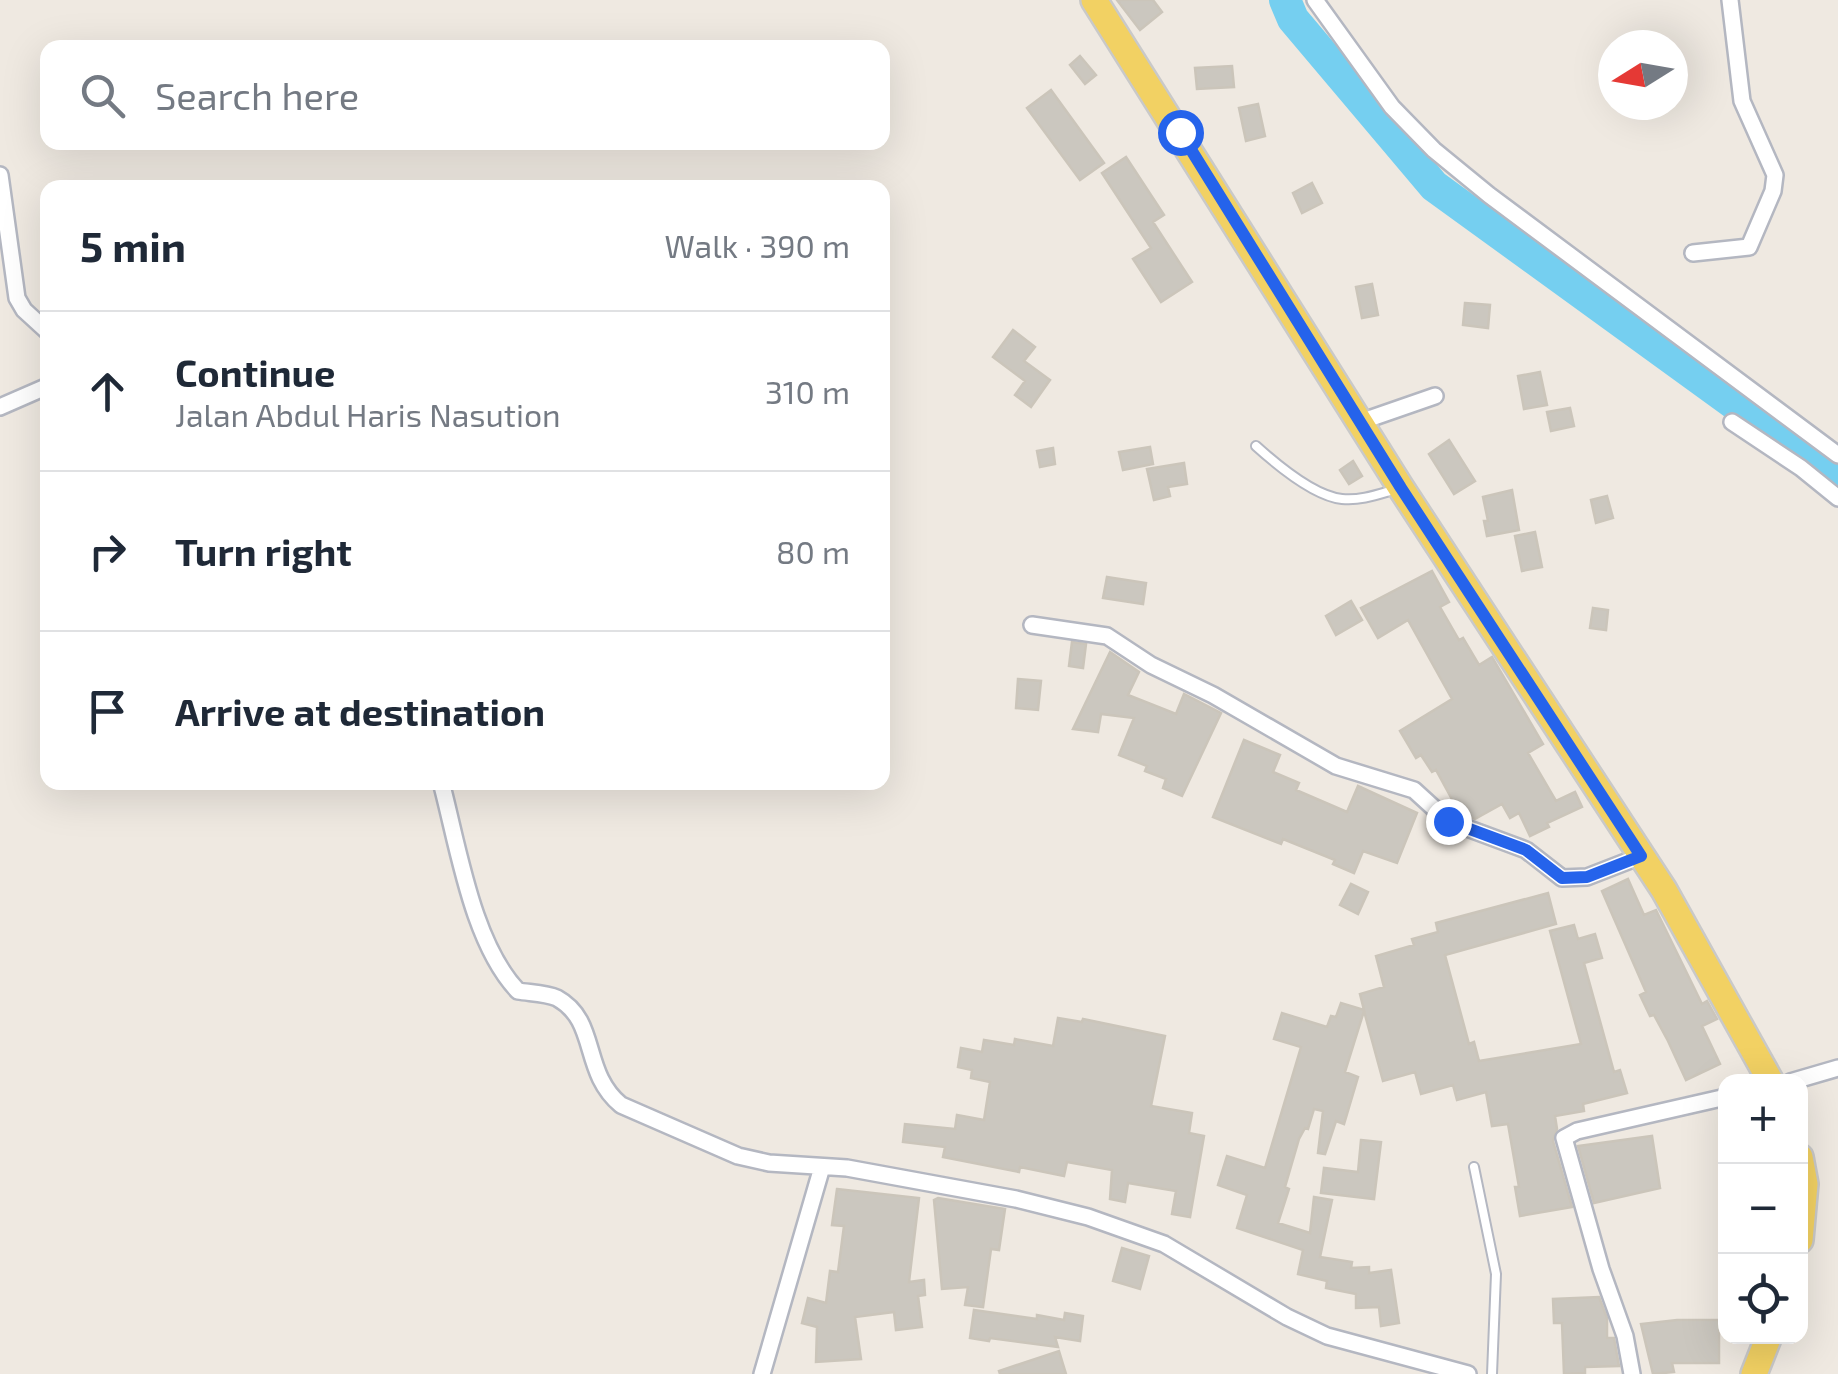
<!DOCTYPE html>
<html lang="en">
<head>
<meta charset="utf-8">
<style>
  :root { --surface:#fff; --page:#f2f2f3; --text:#1f2937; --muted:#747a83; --line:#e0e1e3 }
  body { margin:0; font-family:"Exo 2",sans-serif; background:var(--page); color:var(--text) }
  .controls { position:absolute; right:30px; bottom:30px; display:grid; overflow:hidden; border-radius:20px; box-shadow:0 10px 40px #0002 }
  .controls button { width:90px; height:90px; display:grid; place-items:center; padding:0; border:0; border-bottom:2px solid var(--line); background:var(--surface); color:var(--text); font:50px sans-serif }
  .compass { position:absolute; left:1598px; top:30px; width:90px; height:90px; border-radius:50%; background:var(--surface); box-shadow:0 10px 40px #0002; rotate:259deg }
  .stop { position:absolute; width:30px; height:30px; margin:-22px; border:8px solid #2563eb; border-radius:50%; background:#fff }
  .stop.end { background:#2563eb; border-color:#fff; box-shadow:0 2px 10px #0008 }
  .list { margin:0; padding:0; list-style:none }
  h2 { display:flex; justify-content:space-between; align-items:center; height:130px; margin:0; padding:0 40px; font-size:42px }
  h2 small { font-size:32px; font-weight:400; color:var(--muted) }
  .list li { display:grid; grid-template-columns:65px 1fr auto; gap:30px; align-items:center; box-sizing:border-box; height:160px; padding:0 40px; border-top:2px solid var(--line) }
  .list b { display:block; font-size:38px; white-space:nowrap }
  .list p { margin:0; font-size:32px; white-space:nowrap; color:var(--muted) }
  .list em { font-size:32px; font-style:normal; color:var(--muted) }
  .icon { flex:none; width:55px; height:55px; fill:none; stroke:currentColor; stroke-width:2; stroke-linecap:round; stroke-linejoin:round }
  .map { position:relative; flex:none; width:1838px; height:1374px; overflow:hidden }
  .search { position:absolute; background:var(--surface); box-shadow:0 10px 40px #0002; left:40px; top:40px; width:850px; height:110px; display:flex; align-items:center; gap:25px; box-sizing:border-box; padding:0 35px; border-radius:20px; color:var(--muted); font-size:38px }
  .panel { position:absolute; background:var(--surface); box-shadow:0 10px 40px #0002; left:40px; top:180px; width:850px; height:610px; border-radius:20px }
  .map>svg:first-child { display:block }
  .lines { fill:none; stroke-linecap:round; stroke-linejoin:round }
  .river { stroke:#75cff0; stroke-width:32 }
  .building { fill:#cbc7bf; stroke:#cbc5ba; stroke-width:2.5 }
  .lane-casing { stroke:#b4b7c1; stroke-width:12 }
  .street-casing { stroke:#b4b7c1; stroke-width:20 }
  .primary-casing { stroke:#c9c9c9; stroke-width:30 }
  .lane { stroke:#fff; stroke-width:8 }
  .street { stroke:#fff; stroke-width:15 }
  .primary { stroke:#f2d163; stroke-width:25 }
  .route { stroke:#2563eb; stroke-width:12 }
</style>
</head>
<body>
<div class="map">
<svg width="1838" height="1374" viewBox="0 0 1838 1374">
  <rect width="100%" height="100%" fill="#efe9e1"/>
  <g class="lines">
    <path class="river" d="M 1285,0 L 1293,19 L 1434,186 L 1838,479"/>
  </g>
  <path class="building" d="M 1117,0 L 1153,0 L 1162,12 L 1140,30 Z
    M 1080,56 L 1096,75 L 1085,84 L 1070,65 Z
    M 1232,66 L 1234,87 L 1197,89 L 1195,68 Z
    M 1051,90 L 1104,163 L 1080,180 L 1027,108 Z
    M 1258,104 L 1265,136 L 1246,141 L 1239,108 Z
    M 1126,157 L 1164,215 L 1153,222 L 1192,282 L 1161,302 L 1133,259 L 1151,248 L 1102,173 Z
    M 1312,183 L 1322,203 L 1302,213 L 1293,193 Z
    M 1372,284 L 1378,315 L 1362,318 L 1356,287 Z
    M 1465,303 L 1490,305 L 1488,328 L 1463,325 Z
    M 1013,330 L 1035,347 L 1024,361 L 1050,380 L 1031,407 L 1015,395 L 1025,381 L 993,357 Z
    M 1540,372 L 1547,405 L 1524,409 L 1518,376 Z
    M 1570,408 L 1574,426 L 1551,431 L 1547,412 Z
    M 1449,440 L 1475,481 L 1454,494 L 1429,454 Z
    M 1150,447 L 1153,464 L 1123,470 L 1119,452 Z
    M 1053,448 L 1055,464 L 1040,467 L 1037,451 Z
    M 1353,461 L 1362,476 L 1349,484 L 1340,470 Z
    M 1184,463 L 1187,484 L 1168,487 L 1170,496 L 1154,500 L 1147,469 Z
    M 1512,490 L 1519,530 L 1487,536 L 1484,521 L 1488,521 L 1483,497 Z
    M 1607,496 L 1613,518 L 1596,523 L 1591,500 Z
    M 1535,532 L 1542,567 L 1522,571 L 1515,536 Z
    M 1432,571 L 1449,602 L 1440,607 L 1459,640 L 1463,638 L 1479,665 L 1492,657 L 1543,744 L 1528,753 L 1556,801 L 1575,792 L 1582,807 L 1547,823 L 1549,827 L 1530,836 L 1519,813 L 1510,818 L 1502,804 L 1475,819 L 1460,814 L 1436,770 L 1432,772 L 1421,755 L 1416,758 L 1400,731 L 1452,699 L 1408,620 L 1378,638 L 1361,608 Z
    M 1107,577 L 1146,583 L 1143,604 L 1103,598 Z
    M 1351,601 L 1362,620 L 1336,635 L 1326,616 Z
    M 1593,608 L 1608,610 L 1606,630 L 1590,628 Z
    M 1072,642 L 1086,644 L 1083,668 L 1069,666 Z
    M 1110,652 L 1139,672 L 1128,695 L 1176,714 L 1184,694 L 1221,713 L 1182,796 L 1163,788 L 1166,779 L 1145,771 L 1147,766 L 1119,755 L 1134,718 L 1101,714 L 1098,732 L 1073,729 Z
    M 1018,679 L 1041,681 L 1038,710 L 1016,708 Z
    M 1244,740 L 1280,755 L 1273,772 L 1299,783 L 1296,790 L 1347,812 L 1358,786 L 1417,813 L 1397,863 L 1363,851 L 1354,873 L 1333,864 L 1335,860 L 1283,839 L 1281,844 L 1213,817 Z
    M 1628,879 L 1644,915 L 1656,910 L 1702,1004 L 1707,1001 L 1717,1019 L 1702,1026 L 1720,1064 L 1686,1080 L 1668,1041 L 1654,1015 L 1650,1016 L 1640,995 L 1646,992 L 1602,891 Z
    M 1351,884 L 1368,892 L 1358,914 L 1340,905 Z
    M 1548,893 L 1556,924 L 1445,955 L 1469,1044 L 1474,1042 L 1479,1061 L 1581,1044 L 1550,931 L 1574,925 L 1578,939 L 1595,934 L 1602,958 L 1584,963 L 1614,1072 L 1620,1070 L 1627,1093 L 1583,1104 L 1584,1111 L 1555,1116 L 1557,1129 L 1553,1141 L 1572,1207 L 1520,1216 L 1515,1187 L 1519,1187 L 1508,1124 L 1492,1126 L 1486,1092 L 1457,1100 L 1453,1085 L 1421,1094 L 1415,1072 L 1383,1081 L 1364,1011 L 1345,1072 L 1358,1077 L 1344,1124 L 1336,1121 L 1325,1154 L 1318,1153 L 1323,1111 L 1314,1109 L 1308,1129 L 1305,1128 L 1299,1139 L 1285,1187 L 1289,1189 L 1278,1223 L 1310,1233 L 1314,1197 L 1332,1200 L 1320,1257 L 1352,1262 L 1351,1268 L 1369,1267 L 1369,1273 L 1391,1270 L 1399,1323 L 1381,1326 L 1379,1307 L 1356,1308 L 1356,1294 L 1326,1288 L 1327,1281 L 1298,1274 L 1303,1250 L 1237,1228 L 1247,1195 L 1218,1185 L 1227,1156 L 1265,1168 L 1301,1047 L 1274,1039 L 1282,1013 L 1327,1027 L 1331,1016 L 1336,1017 L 1341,1003 L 1364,1010 L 1360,994 L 1384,987 L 1376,956 L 1414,945 L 1412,939 L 1438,932 L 1436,923 Z
    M 1058,1018 L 1082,1022 L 1083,1019 L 1165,1036 L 1151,1106 L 1192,1113 L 1189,1133 L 1204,1136 L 1190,1217 L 1172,1214 L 1176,1191 L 1128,1183 L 1125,1202 L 1110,1199 L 1112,1170 L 1067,1162 L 1064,1176 L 1020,1167 L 1019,1172 L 943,1157 L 945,1147 L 903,1142 L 905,1124 L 955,1129 L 957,1115 L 984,1120 L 990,1082 L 971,1078 L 972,1070 L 958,1067 L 961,1048 L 982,1052 L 984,1040 L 1014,1045 L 1015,1039 L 1053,1046 Z
    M 1652,1136 L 1660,1188 L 1594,1203 L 1578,1146 Z
    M 1361,1140 L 1381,1142 L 1374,1199 L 1321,1193 L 1324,1168 L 1358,1172 Z
    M 837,1189 L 919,1198 L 909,1282 L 924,1280 L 925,1295 L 918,1296 L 922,1327 L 896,1330 L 894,1312 L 855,1317 L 861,1359 L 816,1362 L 817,1327 L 802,1323 L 808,1298 L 826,1303 L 830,1271 L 838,1272 L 844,1226 L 832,1225 Z
    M 938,1198 L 1005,1209 L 999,1250 L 991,1249 L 983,1307 L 965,1305 L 968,1287 L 942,1289 L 934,1200 Z
    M 1122,1248 L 1149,1256 L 1140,1289 L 1113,1281 Z
    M 1599,1297 L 1607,1318 L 1607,1338 L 1614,1338 L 1619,1366 L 1585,1367 L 1585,1373 L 1564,1374 L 1562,1323 L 1554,1323 L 1553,1299 Z
    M 974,1310 L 1037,1319 L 1037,1315 L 1064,1320 L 1065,1313 L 1083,1316 L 1080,1341 L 1055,1337 L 1058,1347 L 990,1338 L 989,1341 L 970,1338 Z
    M 1677,1320 L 1719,1320 L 1719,1363 L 1672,1363 L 1674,1372 L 1653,1374 L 1641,1324 Z
    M 1059,1351 L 1066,1374 L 1000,1374 L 999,1371 Z"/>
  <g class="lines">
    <defs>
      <path id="lane" d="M 1256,446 C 1276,464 1314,496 1342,499 C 1361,501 1379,494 1397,489
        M 1474,1167 L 1496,1274 L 1492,1374"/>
      <path id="street" d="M 1315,0 L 1392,107 L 1434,150 L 1489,195 L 1838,455
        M 0,175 L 17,298 L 24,310 L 48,332
        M 1693,253 L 1749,247 L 1773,191 L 1775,175 L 1742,101 L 1730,0
        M 0,407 L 48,386
        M 1360,422 L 1435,396
        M 1732,422 L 1801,468 L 1838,498
        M 1032,625 L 1107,636 L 1151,665 L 1213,695 L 1336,766 L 1414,790 L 1448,821 L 1526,850 L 1562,878 L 1587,877 L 1641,856
        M 441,782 C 458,845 472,943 518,991 C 530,993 546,993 557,998 C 599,1021 581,1072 621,1105 L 738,1156 L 769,1163 L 847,1168 L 1016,1199 L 1088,1217 L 1164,1244 L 1287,1317 L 1327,1336 L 1468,1374
        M 1790,1082 L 1838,1068
        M 762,1374 L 822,1167
        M 1632,1374 L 1625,1336 L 1601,1269 L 1564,1138 L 1577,1131 L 1726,1097"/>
      <path id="primary" d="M 1094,0 L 1401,488 L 1664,890 L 1771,1082
        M 1800,1157 L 1805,1184 L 1800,1240
        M 1754,1374 L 1769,1336"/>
    </defs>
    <use href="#lane" class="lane-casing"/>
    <use href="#street" class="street-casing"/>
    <use href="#primary" class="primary-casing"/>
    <use href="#lane" class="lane"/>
    <use href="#street" class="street"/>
    <use href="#primary" class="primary"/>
  </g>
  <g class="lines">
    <path class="route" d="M 1180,132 L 1401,488 L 1641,856 L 1587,877 L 1562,878 L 1526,850 L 1448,821"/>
  </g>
</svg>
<div class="controls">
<button>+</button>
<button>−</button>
<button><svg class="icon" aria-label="locate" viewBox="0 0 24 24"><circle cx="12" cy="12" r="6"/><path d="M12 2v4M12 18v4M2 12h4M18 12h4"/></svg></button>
</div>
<svg class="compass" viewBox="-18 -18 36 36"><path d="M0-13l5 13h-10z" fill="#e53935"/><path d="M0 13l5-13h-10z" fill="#747a83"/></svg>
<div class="stop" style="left:1180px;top:132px"></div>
<div class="stop end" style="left:1448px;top:821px"></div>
<div class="search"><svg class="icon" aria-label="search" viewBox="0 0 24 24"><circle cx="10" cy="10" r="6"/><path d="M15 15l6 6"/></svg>Search here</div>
<section class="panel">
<h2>5 min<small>Walk · 390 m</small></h2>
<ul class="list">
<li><svg class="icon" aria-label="ahead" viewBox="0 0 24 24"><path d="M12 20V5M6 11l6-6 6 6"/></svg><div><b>Continue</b><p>Jalan Abdul Haris Nasution</p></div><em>310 m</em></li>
<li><svg class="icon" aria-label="right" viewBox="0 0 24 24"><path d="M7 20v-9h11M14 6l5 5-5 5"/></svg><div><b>Turn right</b></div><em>80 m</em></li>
<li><svg class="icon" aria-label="arrive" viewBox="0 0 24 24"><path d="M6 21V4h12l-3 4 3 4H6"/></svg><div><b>Arrive at destination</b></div></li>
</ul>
</section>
</div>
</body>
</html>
